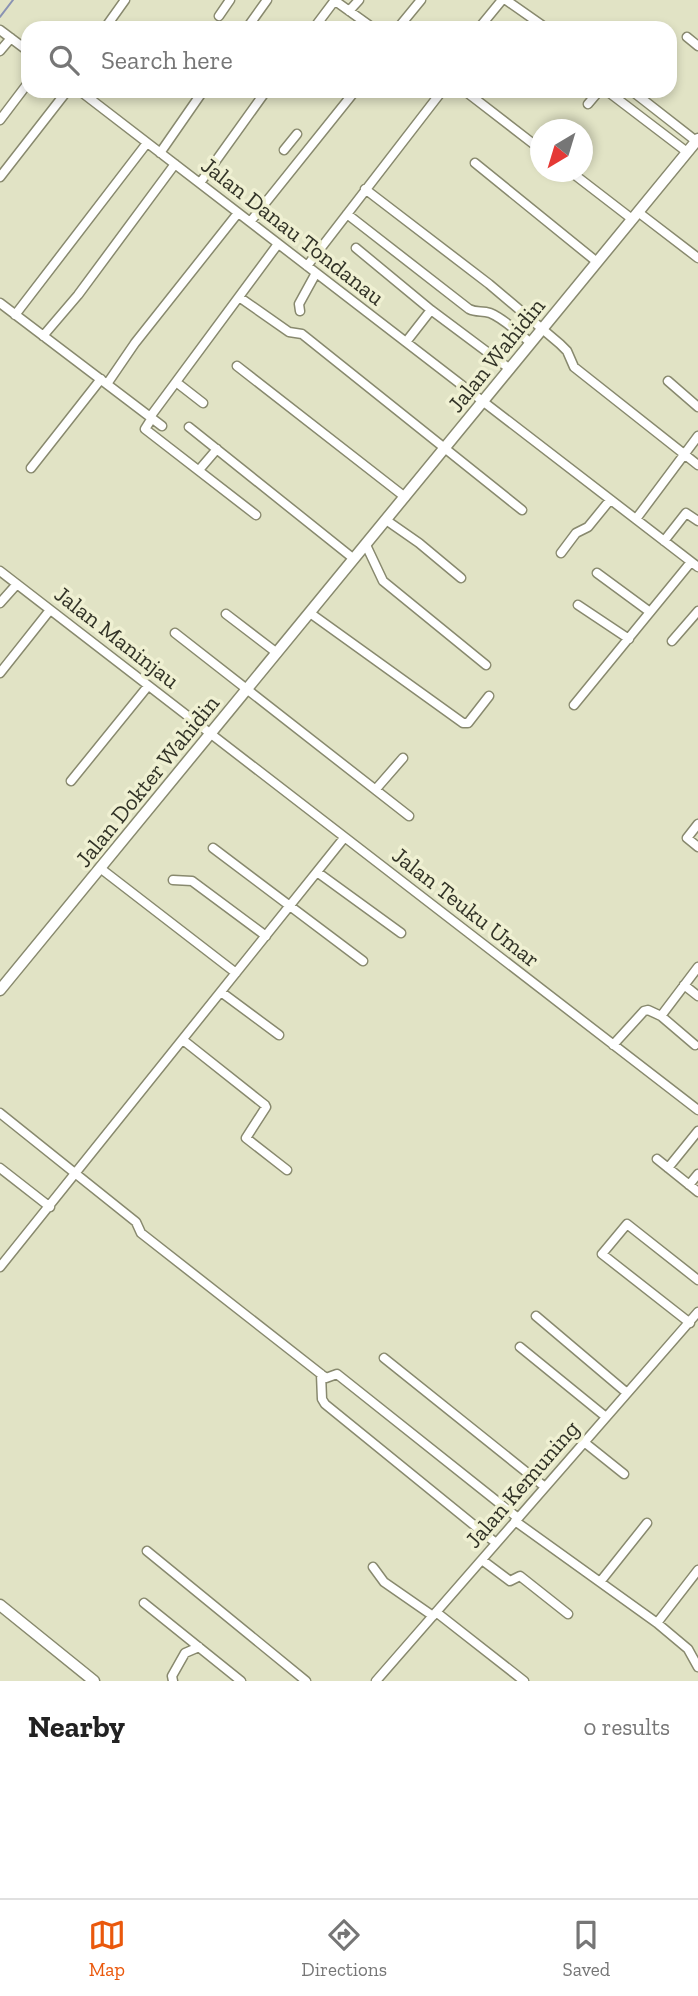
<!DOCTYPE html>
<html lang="en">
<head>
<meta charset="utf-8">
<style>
  :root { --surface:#fff; --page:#f6f6f6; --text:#222; --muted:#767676; --line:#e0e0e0; --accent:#ea580c }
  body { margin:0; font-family:"Zilla Slab",serif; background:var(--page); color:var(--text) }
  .compass { position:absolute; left:530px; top:119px; width:63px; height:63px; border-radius:50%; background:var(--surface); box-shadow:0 4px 10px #0003; rotate:218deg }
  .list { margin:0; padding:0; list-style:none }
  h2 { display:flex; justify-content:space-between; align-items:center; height:91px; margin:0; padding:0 28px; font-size:30px }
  h2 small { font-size:23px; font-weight:400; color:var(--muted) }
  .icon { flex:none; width:38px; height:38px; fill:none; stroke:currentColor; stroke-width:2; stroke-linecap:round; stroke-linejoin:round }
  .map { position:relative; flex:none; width:698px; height:1681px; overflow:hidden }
  .search { position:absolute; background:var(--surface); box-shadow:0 4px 10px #0003; left:21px; right:21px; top:21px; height:77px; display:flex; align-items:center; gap:18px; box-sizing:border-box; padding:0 24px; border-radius:21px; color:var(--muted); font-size:26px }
  .sheet { height:217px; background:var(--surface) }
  nav { display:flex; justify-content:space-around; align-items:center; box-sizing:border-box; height:98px; border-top:2px solid var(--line); background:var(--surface); font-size:19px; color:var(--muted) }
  nav a { display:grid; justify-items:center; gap:4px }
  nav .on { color:var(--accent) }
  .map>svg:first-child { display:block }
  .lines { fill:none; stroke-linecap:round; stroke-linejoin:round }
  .stream { stroke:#8a93b3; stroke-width:2 }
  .minor-casing { stroke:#88896e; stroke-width:11 }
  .tertiary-casing { stroke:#88896e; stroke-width:13 }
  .minor { stroke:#fff; stroke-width:8 }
  .tertiary { stroke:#fff; stroke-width:10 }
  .labels { text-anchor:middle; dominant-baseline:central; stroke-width:7; stroke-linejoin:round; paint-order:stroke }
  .street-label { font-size:23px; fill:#323327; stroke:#eff0d2 }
</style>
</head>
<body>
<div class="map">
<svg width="698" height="1681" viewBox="0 0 698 1681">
  <rect width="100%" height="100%" fill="#e1e3c5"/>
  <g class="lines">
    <path class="stream" d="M 0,17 L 13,0"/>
    <defs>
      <path id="minor" d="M 334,0 L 373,28
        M 506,0 L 546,28
        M 349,11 L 359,0
        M 219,16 L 230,0
        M 105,28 L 125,0
        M 247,28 L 267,0
        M 314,28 L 335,0
        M 398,28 L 421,0
        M 479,28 L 502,0
        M 0,30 L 28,51
        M 687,37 L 698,46
        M 0,51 L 11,38
        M 80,91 L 698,567
        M 465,91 L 540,149
        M 607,91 L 687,152
        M 632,91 L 696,141
        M 588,104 L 599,91
        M 0,120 L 28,83
        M 284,150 L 297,134
        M 160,153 L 203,91
        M 475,163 L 597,262
        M 571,172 L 632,219
        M 0,177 L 67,91
        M 200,183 L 266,91
        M 365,189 L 489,284 L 560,344 L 567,351 L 574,367 L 698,465
        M 638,212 L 698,258
        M 347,214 L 469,309 C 477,313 482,310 490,313 C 505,319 518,333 531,343
        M 250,222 L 355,91
        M 356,248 L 431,310 L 510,369
        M 307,266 L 442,91
        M 239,297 L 289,332 L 302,334 L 522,510
        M 0,303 L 162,426
        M 300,311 L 299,304 L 316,273
        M 15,315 L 147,143
        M 43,336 L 78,295 L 175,164
        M 406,342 L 431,310
        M 237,366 L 405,497
        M 668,381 L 698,407
        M 176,382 L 203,403
        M 107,384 L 135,343 L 238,213
        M 150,417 L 278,244
        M 152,418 L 145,429 L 256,515
        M 189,427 L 354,559
        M 31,468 L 101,379
        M 199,470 L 217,449
        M 636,519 L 698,436
        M 386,520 L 419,543 L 461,578
        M 664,541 L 686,513 L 698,521
        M 366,545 L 383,581 L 486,665
        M 561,553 L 576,533 L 588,527 L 610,500
        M 0,571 L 698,1110
        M 597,573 L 650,612
        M 0,603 L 17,584
        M 578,605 L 629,639
        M 310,613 L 463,723 L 468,723 L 489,696
        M 226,614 L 277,653
        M 175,633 L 409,816
        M 672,641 L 698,611
        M 0,673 L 50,610
        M 574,705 L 691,562
        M 71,781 L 148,686
        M 376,789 L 403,758
        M 698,824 L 687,838 L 698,847
        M 213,848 L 363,961
        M 100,868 L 236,973
        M 317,872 L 401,933
        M 173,880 L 192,881 L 266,936
        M 684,985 L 698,996
        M 221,992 L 279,1035
        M 661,1016 L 695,1045
        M 183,1040 L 265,1105 L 266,1107 L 246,1138 L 287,1170
        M 613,1045 L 644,1011 L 648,1010 L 661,1016 L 698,967
        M 0,1113 L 136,1222 L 141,1233 L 326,1378 L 337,1374 L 518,1518
        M 657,1159 L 698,1192
        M 0,1168 L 50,1207
        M 668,1168 L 698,1131
        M 689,1185 L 698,1174
        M 0,1267 L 344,838
        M 536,1316 L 627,1393
        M 690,1323 L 602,1254 L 627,1224 L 698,1280
        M 520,1347 L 606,1417
        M 384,1358 L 545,1487
        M 321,1374 L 322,1399 L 325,1404 L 496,1543
        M 584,1442 L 624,1474
        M 515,1521 L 657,1623 L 688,1649 L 698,1667
        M 147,1551 L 306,1681
        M 482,1560 L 510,1581 L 520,1576 L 568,1614
        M 373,1567 L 384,1582 L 433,1616
        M 600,1582 L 647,1523
        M 144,1603 L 241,1681
        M 436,1612 L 524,1681
        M 657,1623 L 698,1570
        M 173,1681 L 172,1676 L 185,1653 L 199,1647
        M 376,1681 L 698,1312"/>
      <path id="tertiary" d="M 0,990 L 698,139
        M 0,1605 L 94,1681"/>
    </defs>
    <use href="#minor" class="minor-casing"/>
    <use href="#tertiary" class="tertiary-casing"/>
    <use href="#minor" class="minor"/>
    <use href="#tertiary" class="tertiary"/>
  </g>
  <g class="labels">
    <g class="street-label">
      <text transform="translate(293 231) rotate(38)">Jalan Danau Tondanau</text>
      <text transform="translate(496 355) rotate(-51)">Jalan Wahidin</text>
      <text transform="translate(117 637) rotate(38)">Jalan Maninjau</text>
      <text transform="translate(147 781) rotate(-51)">Jalan Dokter Wahidin</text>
      <text transform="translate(466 907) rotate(38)">Jalan Teuku Umar</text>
      <text transform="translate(522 1484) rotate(-49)">Jalan Kemuning</text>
    </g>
  </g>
</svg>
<svg class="compass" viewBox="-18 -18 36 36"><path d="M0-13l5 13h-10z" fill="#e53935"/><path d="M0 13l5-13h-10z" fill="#767676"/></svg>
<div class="search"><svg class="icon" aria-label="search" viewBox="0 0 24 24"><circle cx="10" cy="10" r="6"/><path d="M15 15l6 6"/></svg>Search here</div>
</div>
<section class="sheet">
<h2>Nearby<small>0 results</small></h2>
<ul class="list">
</ul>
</section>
<nav>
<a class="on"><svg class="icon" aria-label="map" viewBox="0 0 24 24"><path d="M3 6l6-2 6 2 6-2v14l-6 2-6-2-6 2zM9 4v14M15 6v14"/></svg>Map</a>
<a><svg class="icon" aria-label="directions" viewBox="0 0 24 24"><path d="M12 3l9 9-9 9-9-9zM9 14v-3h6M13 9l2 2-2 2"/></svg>Directions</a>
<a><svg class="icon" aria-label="saved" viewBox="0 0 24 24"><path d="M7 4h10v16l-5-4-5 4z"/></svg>Saved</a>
</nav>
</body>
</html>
